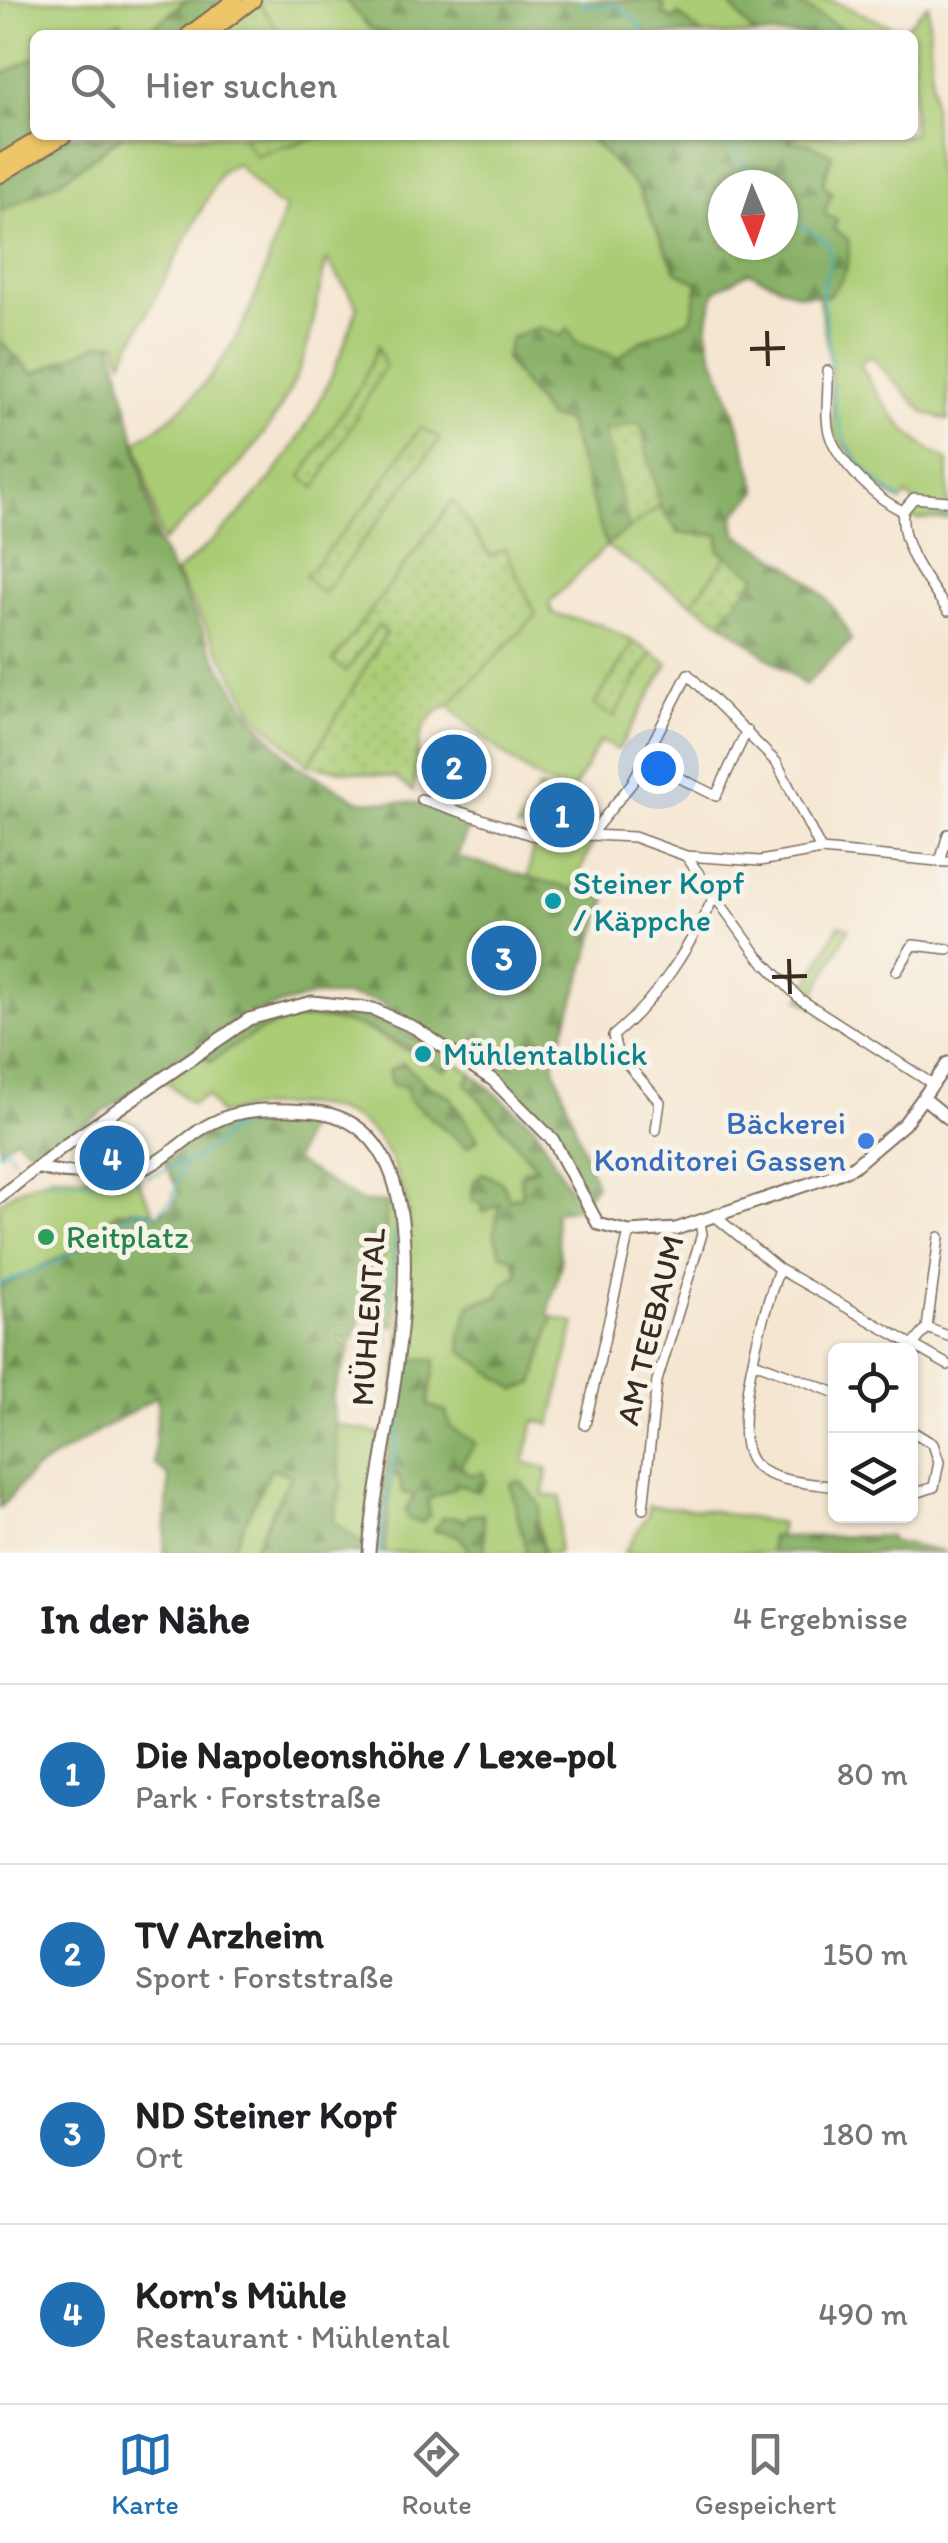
<!DOCTYPE html>
<html lang="de">
<head>
<meta charset="utf-8">
<style>
  :root { --surface:#fff; --page:#f6f6f6; --text:#202124; --muted:#757577; --line:#e0e0e0; --accent:#1f6fb2 }
  body { margin:0; font-family:Itim,sans-serif; background:var(--page); color:var(--text) }
  .controls { position:absolute; right:30px; bottom:30px; display:grid; overflow:hidden; border-radius:15px; box-shadow:0 2px 8px #0004 }
  .controls button { width:90px; height:90px; display:grid; place-items:center; padding:0; border:0; border-bottom:2px solid var(--line); background:var(--surface); color:var(--text); font:50px sans-serif }
  .compass { position:absolute; left:708px; top:170px; width:90px; height:90px; border-radius:50%; background:var(--surface); box-shadow:0 2px 8px #0004; rotate:178deg }
  .you { position:absolute; left:658px; top:768px; width:35px; height:35px; margin:-25px; border:8px solid #fff; border-radius:50%; background:#1a73e8; box-shadow:0 0 0 15px #1a73e833 }
  .badge { display:grid; place-items:center; width:65px; height:65px; border-radius:50%; background:var(--accent); color:#fff; font-size:32px; font-weight:700 }
  .pin { position:absolute; translate:-50% -50%; border:5px solid #fff; box-shadow:0 2px 10px #0006 }
  .list { margin:0; padding:0; list-style:none }
  h2 { display:flex; justify-content:space-between; align-items:center; height:130px; margin:0; padding:0 40px; font-size:42px }
  h2 small { font-size:32px; font-weight:400; color:var(--muted) }
  .list li { display:grid; grid-template-columns:65px 1fr auto; gap:30px; align-items:center; box-sizing:border-box; height:180px; padding:0 40px; border-top:2px solid var(--line) }
  .list b { display:block; font-size:38px; white-space:nowrap }
  .list p { margin:0; font-size:32px; white-space:nowrap; color:var(--muted) }
  .list em { font-size:32px; font-style:normal; color:var(--muted) }
  .icon { flex:none; width:55px; height:55px; fill:none; stroke:currentColor; stroke-width:2; stroke-linecap:round; stroke-linejoin:round }
  .map { position:relative; flex:none; width:948px; height:1553px; overflow:hidden }
  .search { position:absolute; background:var(--surface); box-shadow:0 2px 8px #0004; left:30px; right:30px; top:30px; height:110px; display:flex; align-items:center; gap:25px; box-sizing:border-box; padding:0 35px; border-radius:15px; color:var(--muted); font-size:38px }
  .sheet { height:850px; background:var(--surface) }
  nav { display:flex; justify-content:space-around; align-items:center; box-sizing:border-box; height:140px; border-top:2px solid var(--line); background:var(--surface); font-size:28px; color:var(--muted) }
  nav a { display:grid; justify-items:center; gap:5px }
  nav .on { color:var(--accent) }
  .map>svg:first-child { display:block }
  .green { fill:#aacc75; stroke:#727b4a; stroke-width:2.5 }
  .forest { fill:url(#forest-firs); stroke:#616d42; stroke-width:2.5; fill-rule:evenodd }
  .garden { fill:url(#garden-dots); stroke:#727b4a; stroke-width:2.5 }
  .lines { fill:none; stroke-linecap:round; stroke-linejoin:round }
  .stream { stroke:#40b0ba; stroke-width:2.5 }
  .minor-casing { stroke:#7c6c5d; stroke-width:12 }
  .tertiary-casing { stroke:#7c6c5d; stroke-width:15 }
  .trunk-casing { stroke:#7c6c5d; stroke-width:18 }
  .minor { stroke:#fff; stroke-width:9 }
  .tertiary { stroke:#fff; stroke-width:11 }
  .trunk { stroke:#eec569; stroke-width:14 }
  .ticks { fill:none; stroke:#3b2a1e; stroke-width:4 }
  .culture-dot { fill:#0f9aa8; stroke:#f7f3e8; stroke-width:4 }
  .shop-dot { fill:#3f7fe0; stroke:#f7f3e8; stroke-width:4 }
  .leisure-dot { fill:#2e9e5b; stroke:#f7f3e8; stroke-width:4 }
  .labels { text-anchor:middle; dominant-baseline:central; stroke-width:10; stroke-linejoin:round; paint-order:stroke }
  .culture-label { font-size:32px; fill:#0d838f; stroke:#f7f3e8; text-anchor:start }
  .shop-label { font-size:32px; fill:#366cbe; stroke:#f7f3e8; text-anchor:end }
  .leisure-label { font-size:32px; fill:#27864d; stroke:#f7f3e8; text-anchor:start }
  .street-label { font-size:32px; fill:#3b2a1e; stroke:#f7f3e8 }
</style>
</head>
<body>
<div class="map">
<svg width="948" height="1553" viewBox="0 0 948 1553">
  <defs>
    <pattern id="forest-firs" width="22" height="20" patternUnits="userSpaceOnUse" patternTransform="scale(2.5)"><rect width="22" height="20" fill="#87b066"/><path d="M5 1l3.5 6h-7zM16 11l3.5 6h-7z" fill="#708f53"/></pattern>
    <pattern id="garden-dots" width="8" height="8" patternUnits="userSpaceOnUse" patternTransform="scale(2.5)"><rect width="8" height="8" fill="#aacc75"/><path d="M2 2h.1M6 6h.1" fill="none" stroke="#93af65" stroke-width="1.8" stroke-linecap="round"/></pattern>
  </defs>
  <rect width="100%" height="100%" fill="#f7f3e8"/>
  <filter id="ink" filterUnits="userSpaceOnUse"><feTurbulence type="fractalNoise" baseFrequency=".01" numOctaves="2"/><feDisplacementMap in="SourceGraphic" scale="20" xChannelSelector="R" yChannelSelector="G"/><feConvolveMatrix kernelMatrix="1 2 1 2 8 2 1 2 1" color-interpolation-filters="sRGB"/></filter>
  <filter id="wash" filterUnits="userSpaceOnUse"><feTurbulence type="fractalNoise" baseFrequency=".0048" numOctaves="4" result="noise"/><feDisplacementMap in="SourceGraphic" scale="40" xChannelSelector="R" yChannelSelector="G"/><feGaussianBlur stdDeviation="2.25" result="paint"/><feColorMatrix in="noise" values="0 0 0 0 0 0 0 0 0 0 0 0 0 0 0 0 0 1.4 0 .05"/><feComposite in="paint" operator="in"/></filter>
  <g filter="url(#wash)">
    <rect width="100%" height="100%" fill="#f5e6d1"/>
    <path class="green" d="M 0,0 L 187,0 L 143,35 L 120,35 L 121,21 L 87,35 L 35,35 L 35,58 L 0,75 Z
      M 261,0 L 345,0 L 371,29 L 391,35 L 281,35 L 258,2 Z
      M 658,0 L 727,0 L 754,35 L 702,35 L 678,15 L 676,20 L 661,13 Z
      M 792,0 L 830,0 L 902,31 L 928,4 L 936,167 L 948,198 L 948,420 L 925,413 L 870,356 L 860,364 C 882,405 905,439 948,461 L 948,519 L 915,519 L 908,513 L 916,503 L 906,495 L 900,502 L 861,474 L 863,468 L 834,434 L 829,355 L 818,294 L 827,296 C 845,280 851,264 848,239 L 832,229 L 837,222 L 824,213 L 823,184 L 787,141 L 797,135 L 913,135 L 913,35 L 852,35 Z
      M 123,135 L 241,135 L 256,155 L 325,135 L 587,135 L 638,189 L 676,271 L 698,283 L 692,318 C 670,331 635,338 621,359 L 577,343 L 567,421 L 606,545 L 660,506 L 679,533 L 720,535 L 719,550 L 727,556 L 692,603 L 606,546 L 549,603 L 553,614 L 599,624 L 634,642 L 594,705 L 614,716 L 652,653 L 668,664 L 618,750 L 600,741 L 573,790 C 544,795 470,727 449,705 L 536,615 L 504,550 L 491,557 L 453,501 L 333,661 L 347,671 L 378,625 L 386,634 L 308,765 L 256,715 L 175,573 C 271,496 320,423 358,306 L 327,260 C 317,292 315,326 303,359 C 277,434 219,490 162,542 L 137,441 C 227,387 258,304 285,206 L 277,205 L 236,163 L 221,172 L 122,361 L 117,343 L 102,343 L 33,374 L 0,341 L 0,212 L 66,177 Z
      M 539,788 L 587,802 L 601,817 L 571,835 L 517,828 Z
      M 534,841 L 572,845 L 593,841 L 573,889 L 528,878 Z
      M 839,925 L 849,928 L 809,1005 L 800,999 Z
      M 314,1018 L 356,1024 L 445,1070 L 454,1061 L 471,1073 L 467,1083 L 537,1168 L 525,1169 L 522,1195 L 510,1200 L 502,1182 L 482,1203 L 483,1211 L 501,1203 L 518,1275 L 499,1296 L 475,1302 L 460,1335 L 534,1383 L 553,1317 L 575,1323 L 551,1425 L 535,1420 L 524,1462 L 547,1469 L 544,1495 L 561,1497 L 558,1553 L 544,1553 L 536,1515 L 510,1484 L 527,1553 L 485,1553 L 483,1523 L 467,1522 L 456,1533 L 464,1538 L 470,1553 L 384,1553 L 392,1471 L 415,1495 L 410,1503 L 429,1515 L 427,1500 L 455,1482 L 463,1484 L 471,1475 L 460,1466 L 475,1443 L 450,1428 L 446,1412 L 428,1405 L 436,1360 L 399,1359 L 409,1220 C 408,1200 401,1187 394,1168 C 365,1090 287,1101 219,1114 L 207,1095 L 191,1104 L 165,1080 L 203,1055 L 210,1062 C 244,1038 272,1019 314,1018 Z
      M 52,1176 L 136,1177 L 154,1212 L 130,1209 L 97,1229 L 83,1246 L 0,1287 L 0,1202 L 17,1190 Z
      M 397,1202 L 395,1326 L 362,1314 L 385,1252 L 386,1203 Z
      M 335,1424 L 381,1434 L 366,1547 L 333,1522 L 341,1486 Z
      M 270,1468 L 292,1474 L 254,1547 L 259,1553 L 230,1553 Z
      M 648,1506 L 703,1509 L 781,1524 L 778,1537 L 771,1537 L 770,1553 L 624,1553 L 648,1514 Z"/>
    <path class="forest" d="M 187,0 L 229,0 L 183,35 L 143,35 Z
      M 345,0 L 658,0 L 665,8 L 662,13 L 675,20 L 678,14 L 702,35 L 391,35 L 371,29 Z
      M 727,0 L 792,0 L 852,35 L 754,35 Z
      M 35,58 L 35,135 L 0,157 L 0,75 Z
      M 69,135 L 123,135 L 66,177 L 0,212 L 0,178 Z
      M 587,135 L 797,135 L 788,141 L 810,144 L 832,155 L 823,184 L 832,193 L 824,213 L 837,221 L 833,229 L 848,239 C 851,264 845,280 827,296 L 797,294 L 749,272 L 716,290 C 698,339 712,349 728,393 C 739,425 748,458 758,491 L 734,515 L 736,534 C 784,560 832,589 851,641 L 805,685 L 720,621 L 756,576 L 719,550 L 719,535 L 679,533 L 660,506 L 640,423 L 605,431 L 629,529 L 606,545 L 567,421 L 549,419 L 505,359 L 511,338 L 539,327 L 561,336 L 568,328 L 577,343 L 620,358 C 635,338 670,331 692,318 L 698,283 L 676,271 L 638,189 ZM 723,185 L 783,185 L 783,245 L 723,245 Z
      M 0,341 L 34,374 L 102,343 L 113,344 L 158,543 L 221,668 L 253,718 L 295,764 L 360,801 L 418,803 L 471,819 L 457,857 L 607,899 L 553,1064 L 596,1185 L 586,1198 L 560,1143 L 541,1115 L 496,1075 L 377,1001 L 345,996 L 312,996 L 244,1015 L 38,1157 L 15,1138 L 0,1150 Z
      M 312,1007 C 368,1013 408,1029 454,1061 L 445,1070 C 429,1065 420,1053 405,1046 C 318,1004 288,1008 210,1062 L 203,1055 L 250,1024 Z
      M 403,1063 L 427,1085 L 450,1096 L 478,1139 L 467,1147 L 408,1099 L 406,1086 L 392,1085 L 388,1071 Z
      M 471,1073 L 535,1126 L 579,1207 L 554,1213 L 561,1263 L 548,1315 L 553,1317 L 534,1383 L 516,1390 L 461,1350 L 460,1335 L 470,1305 L 499,1296 L 504,1283 L 518,1275 L 517,1260 L 501,1253 L 494,1233 L 500,1204 L 483,1212 L 482,1203 L 471,1201 L 474,1181 L 482,1173 L 502,1182 L 510,1200 L 522,1195 L 520,1175 L 537,1168 L 466,1083 Z
      M 258,1116 L 310,1117 L 294,1161 L 360,1201 L 386,1203 L 385,1252 L 332,1397 L 341,1486 L 333,1522 L 366,1547 L 366,1553 L 259,1553 L 254,1548 L 291,1475 L 271,1468 L 230,1553 L 164,1553 L 169,1477 L 154,1463 L 158,1396 L 34,1470 L 0,1508 L 0,1287 L 83,1246 L 116,1212 L 154,1212 L 156,1216 L 173,1206 L 179,1192 L 164,1161 L 210,1128 Z
      M 399,1359 L 436,1360 L 428,1405 L 446,1412 L 451,1428 L 476,1443 L 460,1466 L 471,1475 L 483,1472 L 486,1481 L 478,1492 L 455,1483 L 454,1488 L 428,1499 L 429,1515 L 422,1523 L 408,1519 L 405,1511 L 415,1495 L 403,1493 L 398,1474 L 392,1471 L 384,1553 L 374,1553 Z
      M 520,1481 L 541,1507 L 535,1526 L 544,1553 L 527,1553 L 510,1483 Z
      M 483,1514 L 485,1553 L 470,1553 C 462,1533 454,1533 434,1531 L 442,1517 L 460,1518 L 464,1522 L 468,1516 Z
      M 890,1536 L 890,1541 L 948,1553 L 770,1553 L 771,1537 Z"/>
    <path class="garden" d="M 258,2 L 281,35 L 212,35 Z
      M 241,135 L 325,135 L 255,155 Z
      M 378,346 L 385,366 L 316,488 L 301,477 L 361,384 Z
      M 640,423 L 660,506 L 629,529 L 604,431 Z
      M 420,427 L 440,439 L 323,594 L 305,577 L 373,497 Z
      M 453,501 L 490,556 L 505,549 L 536,615 L 449,705 C 411,722 420,755 413,791 L 396,778 L 308,765 L 386,633 L 378,625 L 346,672 L 333,661 Z
      M 727,556 L 757,576 L 720,621 L 692,603 Z
      M 634,642 L 652,653 L 614,717 L 594,705 Z"/>
    <g class="lines">
      <path class="stream" d="M 580,0 L 585,6 L 618,6 L 641,26 L 644,35
        M 717,135 L 732,145 L 746,171 L 767,185
        M 783,198 L 802,226 L 827,242 L 831,257 L 822,291 L 831,370
        M 832,383 C 837,441 856,466 901,501
        M 914,507 L 948,517
        M 0,1154 L 4,1146 L 14,1158
        M 147,1176 L 198,1158 L 227,1133 L 253,1121 L 320,1120
        M 43,1182 L 100,1182
        M 114,1182 L 141,1178
        M 160,1211 L 172,1200 L 182,1165
        M 0,1284 L 57,1262 L 138,1208 L 146,1214 L 156,1213
        M 388,1343 L 385,1336 L 396,1224
        M 381,1553 C 380,1514 415,1378 402,1358"/>
    </g>
  </g>
  <g filter="url(#ink)">
    <g class="lines">
      <defs>
        <path id="minor" d="M 828,371 C 829,391 824,417 830,436 C 840,463 876,499 903,511
          M 903,511 C 899,547 929,583 948,611
          M 903,511 L 914,498 L 948,501
          M 678,777 L 716,796 L 747,730
          M 421,799 L 531,835 L 569,840 L 590,835 L 634,837 L 686,856 L 760,861 L 821,850 L 948,862
          M 590,835 L 632,783 L 688,674 L 777,763 L 821,850
          M 686,856 L 758,956 L 800,999 L 934,1085
          M 940,862 L 948,834
          M 897,971 L 913,945 L 948,949
          M 656,1130 L 660,1102 L 617,1052 L 613,1036 C 660,997 689,947 716,893
          M 716,1217 L 779,1269 L 948,1365
          M 779,1269 C 766,1305 726,1434 754,1464 C 770,1482 813,1483 836,1487
          M 927,1328 L 939,1237
          M 913,1345 L 927,1328 L 948,1336
          M 754,1362 L 836,1393
          M 585,1425 L 629,1232
          M 910,1430 L 933,1444 L 939,1462 L 934,1487 L 910,1495
          M 643,1509 L 657,1381 L 702,1234 L 700,1222"/>
        <path id="tertiary" d="M 925,1099 L 948,1118
          M 37,1167 C 56,1175 131,1176 149,1166 C 172,1155 189,1134 212,1123 C 242,1107 276,1109 309,1111 C 477,1122 373,1451 369,1553
          M 0,1197 L 61,1148 L 249,1019 L 312,1002 L 373,1009 L 415,1028 L 493,1080 L 553,1140 L 598,1224 L 629,1232 L 676,1229 L 832,1176 L 853,1167 L 904,1124 L 948,1063"/>
        <path id="trunk" d="M 188,35 L 235,0
          M 207,35 L 253,0
          M 0,162 L 45,135
          M 0,175 L 65,135"/>
      </defs>
      <use href="#minor" class="minor-casing"/>
      <use href="#tertiary" class="tertiary-casing"/>
      <use href="#trunk" class="trunk-casing"/>
      <use href="#minor" class="minor"/>
      <use href="#tertiary" class="tertiary"/>
      <use href="#trunk" class="trunk"/>
    </g>
  </g>
  <path class="ticks" d="M 767,331 L 768,366M 750,349 L 785,348M 789,959 L 790,994M 772,977 L 807,976"/>
  <g class="culture-dot">
    <circle cx="553" cy="901" r="10"/>
    <circle cx="423" cy="1054" r="10"/>
  </g>
  <circle class="shop-dot" cx="866" cy="1141" r="10"/>
  <circle class="leisure-dot" cx="46" cy="1237" r="10"/>
  <g class="labels">
    <g class="culture-label">
      <text x="573" y="883">Steiner Kopf<tspan x="573" dy="37">/ Käppche</tspan></text>
      <text x="443" y="1054">Mühlentalblick</text>
    </g>
    <g class="shop-label">
      <text x="846" y="1123">Bäckerei<tspan x="846" dy="37">Konditorei Gassen</tspan></text>
    </g>
    <g class="leisure-label">
      <text x="66" y="1237">Reitplatz</text>
    </g>
    <g class="street-label">
      <text transform="translate(368 1317) rotate(-86)">MÜHLENTAL</text>
      <text transform="translate(650 1330) rotate(-76)">AM TEEBAUM</text>
    </g>
  </g>
</svg>
<div class="controls">
<button><svg class="icon" aria-label="locate" viewBox="0 0 24 24"><circle cx="12" cy="12" r="6"/><path d="M12 2v4M12 18v4M2 12h4M18 12h4"/></svg></button>
<button><svg class="icon" aria-label="layers" viewBox="0 0 24 24"><path d="M12 4l9 5-9 5-9-5zM3 14l9 5 9-5"/></svg></button>
</div>
<svg class="compass" viewBox="-18 -18 36 36"><path d="M0-13l5 13h-10z" fill="#e53935"/><path d="M0 13l5-13h-10z" fill="#757577"/></svg>
<div class="you"></div>
<div class="pin badge" style="left:562px;top:815px">1</div>
<div class="pin badge" style="left:454px;top:767px">2</div>
<div class="pin badge" style="left:504px;top:958px">3</div>
<div class="pin badge" style="left:112px;top:1158px">4</div>
<div class="search"><svg class="icon" aria-label="search" viewBox="0 0 24 24"><circle cx="10" cy="10" r="6"/><path d="M15 15l6 6"/></svg>Hier suchen</div>
</div>
<section class="sheet">
<h2>In der Nähe<small>4 Ergebnisse</small></h2>
<ul class="list">
<li><span class="badge">1</span><div><b>Die Napoleonshöhe / Lexe-pol</b><p>Park · Forststraße</p></div><em>80 m</em></li>
<li><span class="badge">2</span><div><b>TV Arzheim</b><p>Sport · Forststraße</p></div><em>150 m</em></li>
<li><span class="badge">3</span><div><b>ND Steiner Kopf</b><p>Ort</p></div><em>180 m</em></li>
<li><span class="badge">4</span><div><b>Korn's Mühle</b><p>Restaurant · Mühlental</p></div><em>490 m</em></li>
</ul>
</section>
<nav>
<a class="on"><svg class="icon" aria-label="map" viewBox="0 0 24 24"><path d="M3 6l6-2 6 2 6-2v14l-6 2-6-2-6 2zM9 4v14M15 6v14"/></svg>Karte</a>
<a><svg class="icon" aria-label="directions" viewBox="0 0 24 24"><path d="M12 3l9 9-9 9-9-9zM9 14v-3h6M13 9l2 2-2 2"/></svg>Route</a>
<a><svg class="icon" aria-label="saved" viewBox="0 0 24 24"><path d="M7 4h10v16l-5-4-5 4z"/></svg>Gespeichert</a>
</nav>
</body>
</html>
